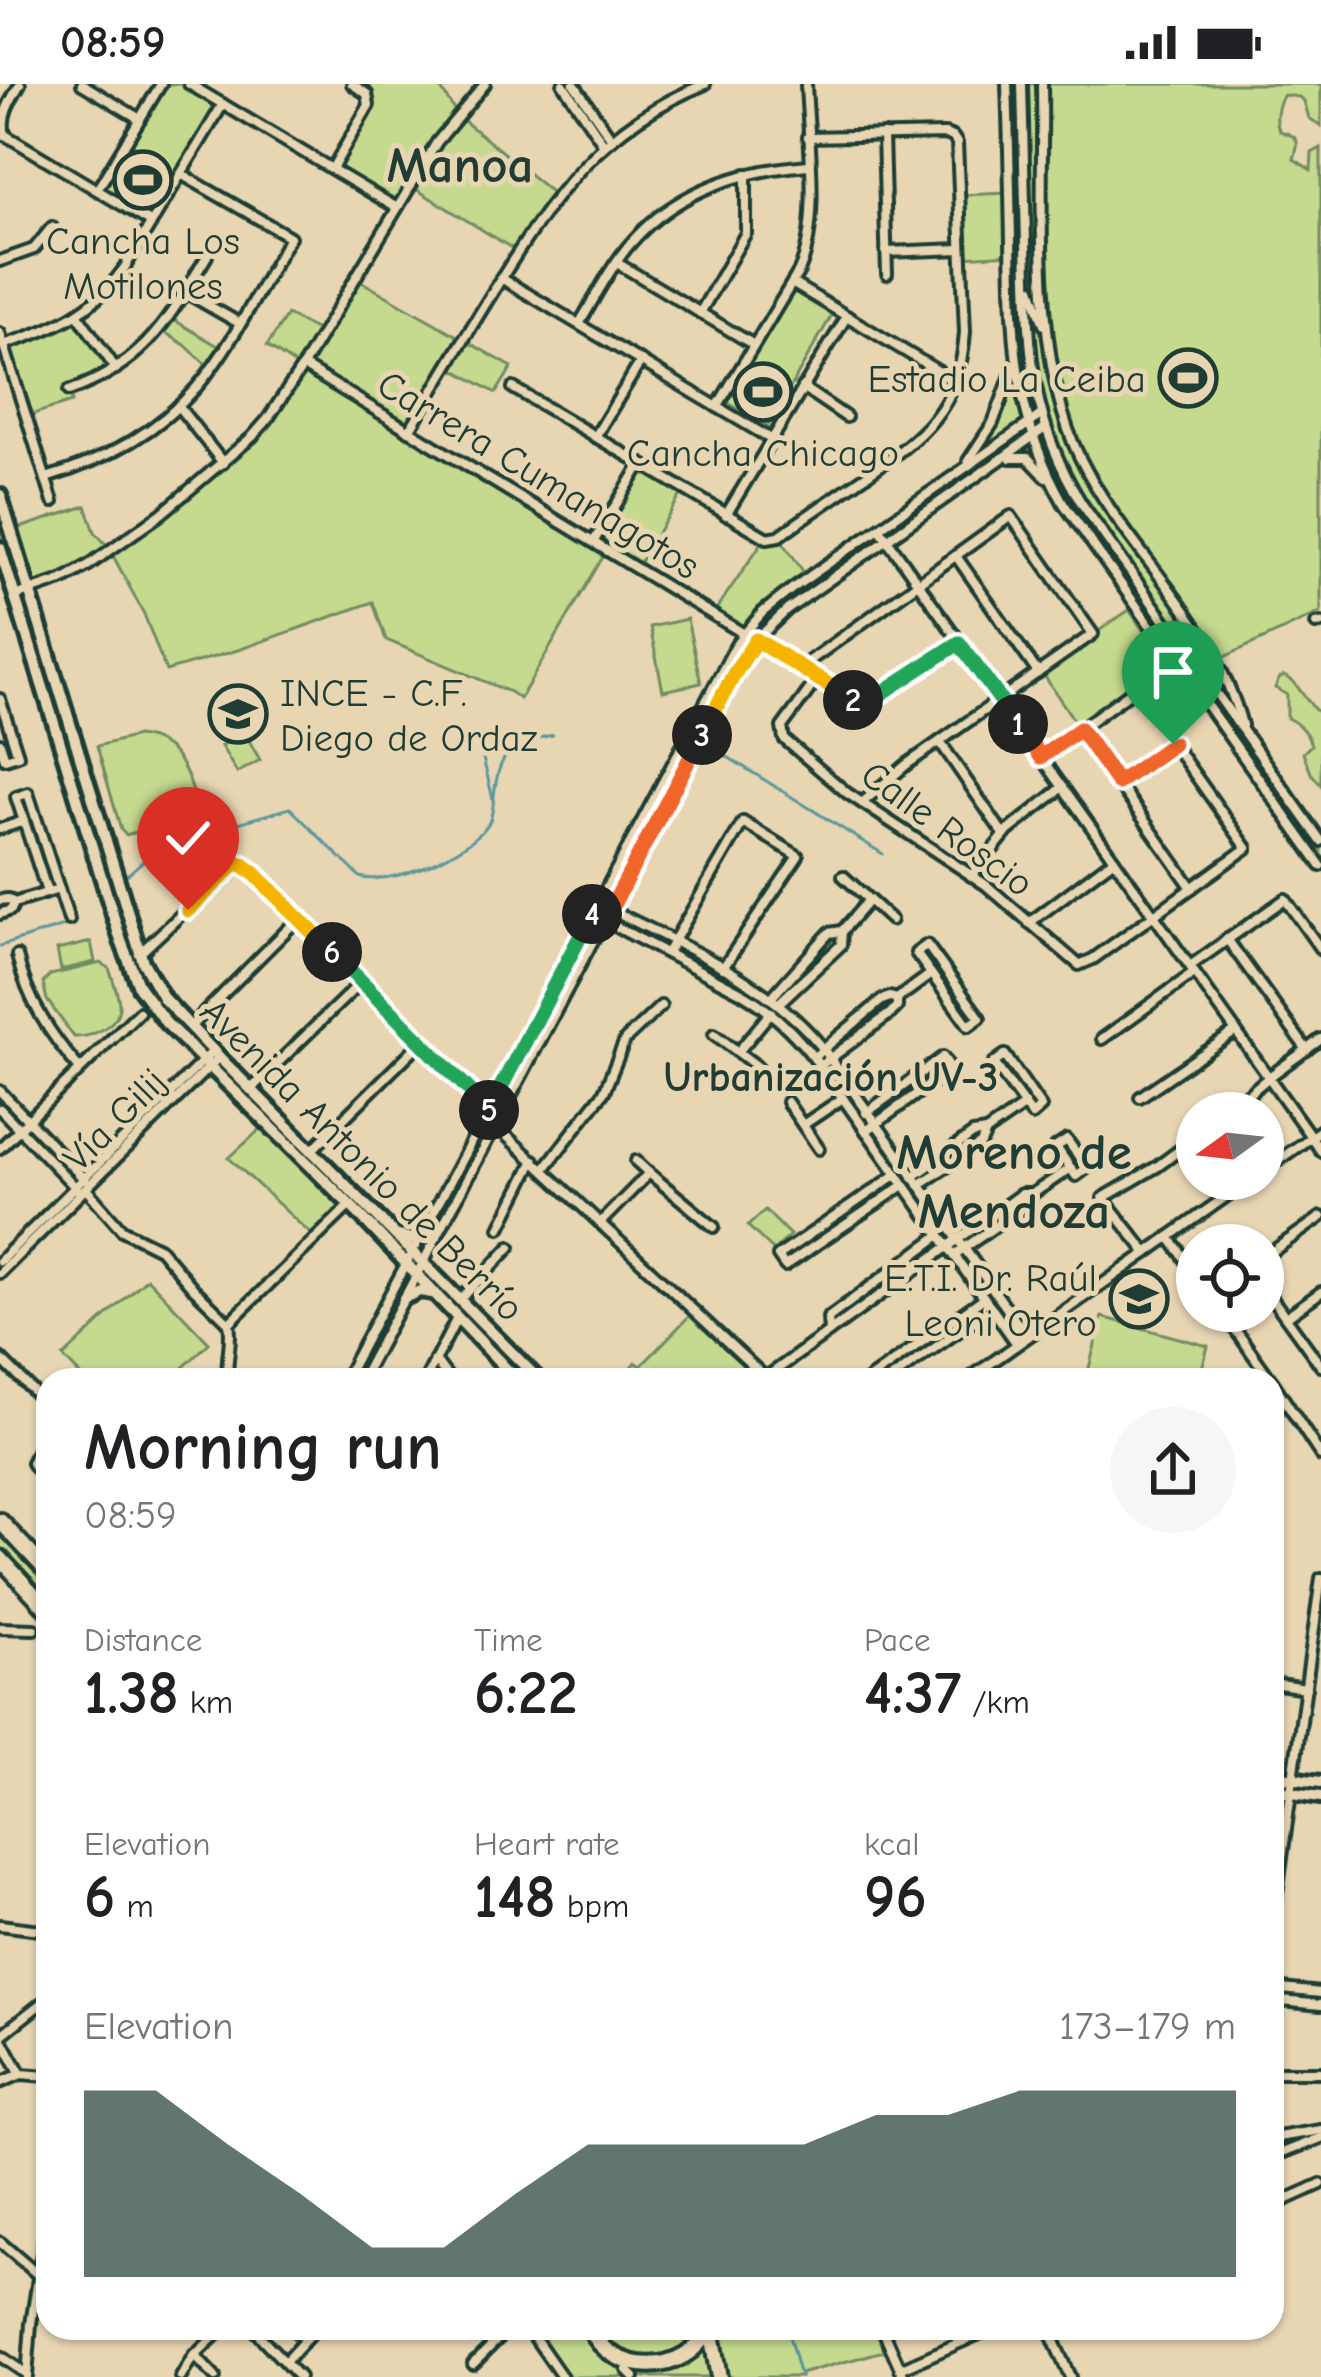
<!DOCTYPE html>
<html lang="en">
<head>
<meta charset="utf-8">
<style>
  :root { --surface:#fff; --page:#f6f6f6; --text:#202124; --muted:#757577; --accent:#1f3d34 }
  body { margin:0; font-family:"Comic Neue",sans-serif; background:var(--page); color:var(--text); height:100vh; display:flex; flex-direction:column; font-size:45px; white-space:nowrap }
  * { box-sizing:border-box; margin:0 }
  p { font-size:39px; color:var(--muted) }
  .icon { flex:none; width:66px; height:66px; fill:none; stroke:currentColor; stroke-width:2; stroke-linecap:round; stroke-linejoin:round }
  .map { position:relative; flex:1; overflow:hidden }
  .sheet { position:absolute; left:36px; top:1284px; width:1248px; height:972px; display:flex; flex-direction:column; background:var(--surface); border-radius:36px; box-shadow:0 3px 9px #0004 }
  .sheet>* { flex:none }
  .needle { width:78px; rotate:255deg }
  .controls { position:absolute; left:1176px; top:1008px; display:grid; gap:24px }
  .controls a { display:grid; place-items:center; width:108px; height:108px; border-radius:50%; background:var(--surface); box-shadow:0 3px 9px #0004; font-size:60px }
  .pin { position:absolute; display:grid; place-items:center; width:102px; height:102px; color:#fff; margin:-123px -51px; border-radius:50% 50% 50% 0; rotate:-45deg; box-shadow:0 0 12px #0007 }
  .pin .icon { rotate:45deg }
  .km { position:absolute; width:60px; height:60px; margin:-30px; border-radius:50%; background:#222; color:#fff; font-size:33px; line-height:60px; text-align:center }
  .round { display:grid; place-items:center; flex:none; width:126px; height:126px; border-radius:63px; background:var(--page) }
  .summary { display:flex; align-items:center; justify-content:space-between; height:204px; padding:0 48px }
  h1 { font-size:66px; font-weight:700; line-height:90px }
  .stats { display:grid; grid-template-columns:repeat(3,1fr); gap:18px; height:204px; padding:12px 48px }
  .stats div { display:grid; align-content:center }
  .stats b { font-size:60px; font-weight:700 }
  .stats small { font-size:33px; font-weight:400 }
  .stats p { font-size:33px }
  .chart { height:336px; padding:24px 48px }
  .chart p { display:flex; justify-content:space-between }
  .chart svg { width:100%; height:216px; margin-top:12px; fill:var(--accent); opacity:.7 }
  .status { display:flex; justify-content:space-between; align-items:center; height:84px; padding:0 60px; background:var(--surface); direction:ltr }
  .status svg { height:33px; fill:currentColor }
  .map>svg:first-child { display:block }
  .green { fill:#c5da8f; stroke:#728c62; stroke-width:3 }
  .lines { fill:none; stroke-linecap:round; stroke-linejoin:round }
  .stream { stroke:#5c979c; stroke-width:3 }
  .minor-casing { stroke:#1f3d34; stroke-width:16 }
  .tertiary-casing { stroke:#1f3d34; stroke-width:20 }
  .trunk-casing { stroke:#1f3d34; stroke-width:22 }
  .minor { stroke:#e8d6b3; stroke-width:8 }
  .tertiary { stroke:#e8d6b3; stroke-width:10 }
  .trunk { stroke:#e8d6b3; stroke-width:14 }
  .split-1-casing { stroke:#fff; stroke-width:24 }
  .split-2-casing { stroke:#fff; stroke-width:24 }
  .split-3-casing { stroke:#fff; stroke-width:24 }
  .split-4-casing { stroke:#fff; stroke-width:24 }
  .split-5-casing { stroke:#fff; stroke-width:24 }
  .split-6-casing { stroke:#fff; stroke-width:24 }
  .split-7-casing { stroke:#fff; stroke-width:24 }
  .split-1 { stroke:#f0652b; stroke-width:15 }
  .split-2 { stroke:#22a559; stroke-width:15 }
  .split-3 { stroke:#f5b400; stroke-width:15 }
  .split-4 { stroke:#f0652b; stroke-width:15 }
  .split-5 { stroke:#22a559; stroke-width:15 }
  .split-6 { stroke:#22a559; stroke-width:15 }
  .split-7 { stroke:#f5b400; stroke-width:15 }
  .labels { text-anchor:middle; stroke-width:10; stroke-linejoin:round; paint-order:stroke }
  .poi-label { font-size:39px; fill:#1f3d34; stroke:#e8d6b3 }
  .street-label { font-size:39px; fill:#1f3d34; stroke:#e8d6b3 }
  .neighbourhood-label { font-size:42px; font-weight:bold; fill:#1f3d34; stroke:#e8d6b3 }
  .district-label { font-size:51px; font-weight:bold; fill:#1f3d34; stroke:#e8d6b3 }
</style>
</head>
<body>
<div class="status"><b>08:59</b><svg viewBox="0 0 49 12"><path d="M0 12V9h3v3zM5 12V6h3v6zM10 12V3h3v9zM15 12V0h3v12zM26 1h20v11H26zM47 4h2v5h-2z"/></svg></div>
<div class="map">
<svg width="1321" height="2293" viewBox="0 0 1321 2293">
  <rect width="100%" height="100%" fill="#e8d6b3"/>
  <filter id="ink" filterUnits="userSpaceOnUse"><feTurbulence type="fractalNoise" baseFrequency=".00833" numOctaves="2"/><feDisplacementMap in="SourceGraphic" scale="24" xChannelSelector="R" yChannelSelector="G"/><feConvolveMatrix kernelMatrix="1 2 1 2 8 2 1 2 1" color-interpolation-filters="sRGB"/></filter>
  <g filter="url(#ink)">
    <!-- green -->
    <g class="green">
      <polygon points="161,0 189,0 223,20 152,139 97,106"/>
      <polygon points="352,0 438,0 458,32 556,112 518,168 411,102 397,124 332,85 369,13"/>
      <path d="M1007,0h314v42l-12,-8 -5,-17 -5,-4 -15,-2c-7,9 -10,27 -4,36 19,6 20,8 14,28l17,11 1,-17 9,-5v464l-103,48 26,72 77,109v25l-279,-396 -14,-12 -25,2 -204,140 -49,49 -139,260 146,78 66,62 -9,8 -53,-53 -156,-84 -182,341 -9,-9 178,-338 12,6 6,-10 -12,-7 145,-269 -30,-20 52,-76 14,-2 28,41 155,-107 24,-34 29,-76 -4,-106 -49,3 -3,-62 51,-2z"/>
      <polygon points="355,194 512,283 496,309 448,282 410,346 593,456 641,380 684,406 637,483 607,466 520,615 510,608 386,556 373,518 238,566 166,587 144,530 110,466 76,488 29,507 154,899 213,967 204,976 210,982 90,1101 84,1095 76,1103 81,1110 0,1189 0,1177 75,1103 0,1025 0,1007 84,1094 204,976 139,903 0,464 0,411 11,447 86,422 95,448 111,466 252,353 300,284 267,262 287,231 323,249"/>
      <polygon points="793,205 833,229 768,342 728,319"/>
      <polygon points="78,232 115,285 69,306 72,318 27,332 4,261"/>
      <polygon points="169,233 223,265 211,285 185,261 161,246"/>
      <polygon points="1129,526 1167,581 1080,645 1041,587"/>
      <polygon points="687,535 701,599 663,607 650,543"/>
      <path d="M1284,592l9,5 22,29 6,2v73l-10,-12 -8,-20 8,-8c-3,-12 -13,-22 -24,-27v-23l-12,-7 4,-9z"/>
      <polygon points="244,648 260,676 237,689 221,662"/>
      <path d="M137,652c42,4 51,37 61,74l-3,4 -69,21 -5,-5 -24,-84z"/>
      <polygon points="91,858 95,878 61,886 57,866"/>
      <path d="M101,879l8,5c3,11 11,27 10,39 -1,19 -29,31 -45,30l-27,-37 -4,-17 7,-8z"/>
      <polygon points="267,1039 350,1121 315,1154 229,1074"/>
      <polygon points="876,1039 957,1154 947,1161 866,1047"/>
      <polygon points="879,1102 886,1113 785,1182 778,1172"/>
      <polygon points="765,1126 790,1151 774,1167 748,1142"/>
      <polygon points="924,1162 932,1172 829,1248 828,1234"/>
      <polygon points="423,1179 539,1296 517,1296 416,1192 361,1296 344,1296 406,1181 416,1190"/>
      <polygon points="147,1194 209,1259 170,1296 85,1296 63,1273"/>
      <polygon points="968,1225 976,1235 889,1296 878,1296 875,1291"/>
      <polygon points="694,1227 768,1296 621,1296 635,1278 641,1282"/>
      <polygon points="1102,1233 1208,1262 1199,1296 1086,1296"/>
      <polygon points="0,1437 48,1488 48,1526 0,1474"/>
      <polygon points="528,2244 882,2244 891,2265 800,2290 800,2293 561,2293"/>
    </g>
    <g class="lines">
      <!-- stream -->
      <g class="stream">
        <polyline points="479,658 493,715"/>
        <polyline points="710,662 883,770"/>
        <path d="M127,791l34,-30 129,-37 70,69c31,10 110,-25 128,-53 5,-8 5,-19 6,-28 5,-44 16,-53 59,-61"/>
        <polyline points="0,862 64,842"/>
        <polyline points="787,2244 800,2293"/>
      </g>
      <!-- minor casing -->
      <g class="minor-casing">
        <g id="minor">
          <path d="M20,0c-10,17 -20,32 -15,51l147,88"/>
          <polyline points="82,0 140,35"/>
          <polyline points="189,0 397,124"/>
          <polyline points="563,0 604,61"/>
          <polyline points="574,0 611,54"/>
          <path d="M1007,0c2,53 3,106 4,158 2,99 2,173 53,262l257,362"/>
          <path d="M1022,0c1,53 3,106 4,159 3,100 1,173 56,261l239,337"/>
          <path d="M1042,0c2,112 -12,273 38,374 47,94 135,163 162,267"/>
          <polyline points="883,51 887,190"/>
          <polyline points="332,85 369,21 367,10 352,0"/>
          <polyline points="97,106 161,0"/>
          <polyline points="886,168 961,165"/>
          <polyline points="0,177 34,165 52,143"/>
          <polyline points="617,179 754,261"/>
          <polyline points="501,194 771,355"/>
          <polyline points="792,199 956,298"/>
          <polyline points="1031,204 1044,241"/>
          <polyline points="185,208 239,239"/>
          <polyline points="700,229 746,149 746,90"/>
          <polyline points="78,231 116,285"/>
          <path d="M579,240c16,-26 31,-57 51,-80 46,-54 111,-74 179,-79"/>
          <polyline points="0,249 53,418"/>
          <path d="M3,261c51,-16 91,-33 122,-78l98,-163"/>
          <path d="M303,282l550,334c28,4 81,-41 106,-57"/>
          <polyline points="802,303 846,333"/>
          <path d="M513,304l254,150 12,-2c28,-20 56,-39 85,-59 59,-41 96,-68 101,-145l-8,-189 -4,-6 -8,-3 -137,3"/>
          <path d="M69,307c76,-27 98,-70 138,-135"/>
          <polyline points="178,322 223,379"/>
          <path d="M717,323l82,-136c22,-49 9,-133 7,-187"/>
          <path d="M409,347c29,-48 57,-96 87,-144 57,-92 104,-160 209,-203"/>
          <polyline points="595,353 641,277"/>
          <polyline points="1010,374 1028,374 1046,393"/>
          <polyline points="968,377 993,339 1014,283"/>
          <path d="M46,394c57,-17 110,-44 150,-90 35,-40 66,-104 94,-151l-109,-63"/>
          <polyline points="726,431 847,232"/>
          <polyline points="879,444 1321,1067"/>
          <polyline points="594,457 641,380"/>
          <polyline points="956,472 1038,589"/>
          <polyline points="15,512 62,496 89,481 161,430 252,353 267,336 301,285 437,58 485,0"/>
          <polyline points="1316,540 1321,539"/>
          <polyline points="801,583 1011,432 1093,550 906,681 862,719"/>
          <polyline points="818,594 782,643 784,655 847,709 986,801 1079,881 1093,875 1247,764 1173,660 1118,699"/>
          <polyline points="0,615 18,671 5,675 0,659"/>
          <polyline points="1080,645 1192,804"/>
          <polyline points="940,658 1004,751"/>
          <polyline points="1041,673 1187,567"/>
          <polyline points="0,745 24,737"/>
          <polyline points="843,792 891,836"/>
          <polyline points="971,792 1008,747 1063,703"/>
          <polyline points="47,808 16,713 28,709 69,836"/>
          <polyline points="0,816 8,815 14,819"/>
          <path d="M598,819c79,41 166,74 224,144l205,290"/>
          <polyline points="0,830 11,826 14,819 59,805"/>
          <path d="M592,830l150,79c32,19 56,43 78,73l197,278"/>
          <polyline points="1029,839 1114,775"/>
          <polyline points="1227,855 1307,966"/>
          <polygon points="927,861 980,934 969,942 916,869"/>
          <polyline points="667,869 743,738 798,772 723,884"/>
          <polyline points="139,870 234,781 242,780 255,790 462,1001 500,1036"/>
          <path d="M17,872c11,45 33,79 63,113"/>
          <polyline points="1190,882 1285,815 1321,866"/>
          <polyline points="772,913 829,849 842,847"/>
          <polyline points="779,919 841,861 842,847 869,816"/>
          <polyline points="190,943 299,834"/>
          <polyline points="714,950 758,983"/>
          <polyline points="1102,955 1194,889"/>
          <polyline points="738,968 771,928"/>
          <polygon points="1005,971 1041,1023 1032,1031 994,979"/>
          <polyline points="814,973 882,916 890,913 897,915"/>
          <polyline points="820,982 891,929 897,923 897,915 931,890"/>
          <polyline points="251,1005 361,898"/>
          <polyline points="0,1007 85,1096"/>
          <polyline points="1140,1013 1236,947"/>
          <polyline points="787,1018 819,1065"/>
          <polyline points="0,1025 78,1106"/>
          <polyline points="1226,1029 1269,993 1321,955"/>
          <polyline points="803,1041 843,1014"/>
          <polyline points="496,1042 767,1295"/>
          <polyline points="866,1047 951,985 943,973 866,1029"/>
          <polygon points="1067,1056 1087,1084 1076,1092 1056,1063"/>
          <polyline points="0,1064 139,928"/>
          <polyline points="311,1067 421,958"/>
          <polyline points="636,1077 649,1089"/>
          <polyline points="544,1085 604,1008 625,956 661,922"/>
          <polyline points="1263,1087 1321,1046"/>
          <polyline points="897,1090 778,1172 785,1182 904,1101"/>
          <polyline points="913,1093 973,1050 986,1048 1025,1021"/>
          <polyline points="919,1101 981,1060 986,1048"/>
          <polyline points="86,1105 122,1146 160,1165 193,1204 229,1239"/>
          <polyline points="600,1139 649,1089 714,1143"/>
          <polyline points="500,1144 534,1076"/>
          <polyline points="1169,1153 1197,1191"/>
          <polyline points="1147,1169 1103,1114 1158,1082 1197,1053"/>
          <polyline points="954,1171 1029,1119 1032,1111"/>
          <polyline points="1263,1174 1321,1133"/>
          <polyline points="0,1177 213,967"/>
          <polyline points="0,1189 219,973"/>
          <polyline points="1263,1202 1321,1282"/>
          <polyline points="460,1216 510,1163"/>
          <polyline points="1222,1227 1271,1296"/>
          <polyline points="1286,1233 1321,1208"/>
          <polyline points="229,1239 350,1121"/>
          <polyline points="829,1248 828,1234 940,1151"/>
          <polyline points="0,1274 48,1322"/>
          <polyline points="435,1276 450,1296"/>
          <polyline points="765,1294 1021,1110 1032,1110 1071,1084"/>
          <path d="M228,1296c-3,-20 5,-38 1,-57"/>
          <polyline points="344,1296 738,557 763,528 793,504 1041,331"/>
          <polyline points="361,1296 734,590 756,556 787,526 1045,344"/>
          <polyline points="425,1296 457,1234"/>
          <polyline points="868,1296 984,1214"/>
          <polyline points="889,1296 992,1224"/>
          <polyline points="967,1296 1251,1095"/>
          <polyline points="1272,1297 1321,1372"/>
          <polyline points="48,1341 32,1379 35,1384 48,1390"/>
          <polyline points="0,1544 34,1545"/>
          <polyline points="1272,1599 1306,1604"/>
          <polyline points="0,1841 48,1847"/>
          <polyline points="1272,1845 1321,1494"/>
          <polyline points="1272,1904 1321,1909"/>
          <polyline points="1272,1916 1321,1921"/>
          <polyline points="0,1952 48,1914"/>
          <polyline points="0,1952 21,1990"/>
          <polyline points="1272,1988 1321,1988"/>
          <polyline points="0,1999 21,1990 48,1992"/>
          <polyline points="1272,2054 1321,2046"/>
          <polyline points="1272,2073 1321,2054"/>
          <polyline points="1272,2122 1321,2100"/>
          <polyline points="0,2158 37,2190"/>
          <polyline points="252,2244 299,2293"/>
          <polyline points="292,2244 305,2256"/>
          <polyline points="528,2244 562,2293"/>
          <polyline points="882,2244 904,2293"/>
          <polyline points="1048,2244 1070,2293"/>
          <polyline points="194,2271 215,2293"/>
          <polyline points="0,2272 25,2289"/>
          <polyline points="285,2278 316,2244"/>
          <polyline points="473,2280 509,2244"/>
          <polyline points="900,2285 993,2244"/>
          <polyline points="627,2286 634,2293"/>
          <polyline points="27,2293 31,2240 48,2130"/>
          <polyline points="181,2293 192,2274 223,2244"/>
        </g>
      </g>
      <!-- tertiary casing -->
      <g class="tertiary-casing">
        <g id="tertiary">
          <polyline points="0,411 143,878 164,915 219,973 539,1296"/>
          <polyline points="0,464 121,857 139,903 166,939 360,1131 517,1296"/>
          <polyline points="399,1152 411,1155 424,1149"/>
          <polyline points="404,1214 420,1207 432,1209"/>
          <polyline points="1272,1692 1321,1698"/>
          <polyline points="1272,1706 1321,1713"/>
        </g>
      </g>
      <!-- trunk casing -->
      <g class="trunk-casing">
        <g id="trunk">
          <polyline points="0,1437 48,1488"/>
          <polyline points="0,1474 48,1526"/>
          <path d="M590,2244c22,49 97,49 118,0"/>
          <polyline points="710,2245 719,2293"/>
        </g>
      </g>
      <!-- minor -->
      <use href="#minor" class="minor"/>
      <!-- tertiary -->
      <use href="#tertiary" class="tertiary"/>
      <!-- trunk -->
      <use href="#trunk" class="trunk"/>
    </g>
  </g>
  <g class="lines" filter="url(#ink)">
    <!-- split-1 casing -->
    <g class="split-1-casing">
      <polyline id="split-1" points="1018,640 1041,673 1080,645 1118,699 1173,660"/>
    </g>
    <!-- split-2 casing -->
    <g class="split-2-casing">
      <polyline id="split-2" points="853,616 868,616 879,611 959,559 1018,640"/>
    </g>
    <!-- split-3 casing -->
    <g class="split-3-casing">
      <polyline id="split-3" points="702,651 734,590 756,556 853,616"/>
    </g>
    <!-- split-4 casing -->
    <g class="split-4-casing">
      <polyline id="split-4" points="592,830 605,836 702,651"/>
    </g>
    <!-- split-5 casing -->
    <g class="split-5-casing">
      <polyline id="split-5" points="489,1026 592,830"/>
    </g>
    <!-- split-6 casing -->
    <g class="split-6-casing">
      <polyline id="split-6" points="332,868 489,1026"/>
    </g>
    <!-- split-7 casing -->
    <g class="split-7-casing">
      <polyline id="split-7" points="188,826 234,781 242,780 255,790 332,868"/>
    </g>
    <!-- split-1 -->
    <use href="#split-1" class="split-1"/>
    <!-- split-2 -->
    <use href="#split-2" class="split-2"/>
    <!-- split-3 -->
    <use href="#split-3" class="split-3"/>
    <!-- split-4 -->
    <use href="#split-4" class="split-4"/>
    <!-- split-5 -->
    <use href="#split-5" class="split-5"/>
    <!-- split-6 -->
    <use href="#split-6" class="split-6"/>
    <!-- split-7 -->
    <use href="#split-7" class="split-7"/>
  </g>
  <!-- icons -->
  <defs>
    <g id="stadium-ring" transform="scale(3)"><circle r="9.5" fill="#e8d6b3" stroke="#1f3d34" stroke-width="1.5"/><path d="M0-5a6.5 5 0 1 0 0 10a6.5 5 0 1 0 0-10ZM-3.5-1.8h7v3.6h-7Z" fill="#1f3d34"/></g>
    <g id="university-ring" transform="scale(3)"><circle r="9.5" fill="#e8d6b3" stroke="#1f3d34" stroke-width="1.5"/><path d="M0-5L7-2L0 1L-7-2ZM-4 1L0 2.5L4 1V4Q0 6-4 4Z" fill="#1f3d34"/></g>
  </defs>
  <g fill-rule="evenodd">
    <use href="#stadium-ring" x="143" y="96"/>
    <use href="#stadium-ring" x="1188" y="294"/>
    <use href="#stadium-ring" x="763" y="308"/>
    <use href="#university-ring" x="238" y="630"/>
    <use href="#university-ring" x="1139" y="1215"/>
  </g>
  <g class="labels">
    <!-- poi labels -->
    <g class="poi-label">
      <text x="143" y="170">Cancha Los<tspan x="143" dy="45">Motilones</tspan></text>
      <text x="1146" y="308" text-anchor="end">Estadio La Ceiba</text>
      <text x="763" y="382">Cancha Chicago</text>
      <text x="280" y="622" text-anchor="start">INCE - C.F.<tspan x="280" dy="45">Diego de Ordaz</tspan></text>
      <text x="1097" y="1207" text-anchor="end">E.T.I. Dr. Raúl<tspan x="1097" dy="45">Leoni Otero</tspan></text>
    </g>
    <!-- street labels -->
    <g class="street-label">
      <text transform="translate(539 390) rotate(31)" y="14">Carrera Cumanagotos</text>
      <text transform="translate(948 744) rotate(36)" y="14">Calle Roscio</text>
      <text transform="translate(114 1035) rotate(-45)" y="14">Vía Gilij</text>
      <text transform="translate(363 1075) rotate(45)" y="14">Avenida Antonio de Berrío</text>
    </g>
    <!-- neighbourhood labels -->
    <g class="neighbourhood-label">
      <text x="831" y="1007">Urbanización UV-3</text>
    </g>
    <!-- district labels -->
    <g class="district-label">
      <text x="460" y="98">Manoa</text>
      <text x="1014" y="1085">Moreno de<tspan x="1014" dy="59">Mendoza</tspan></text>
    </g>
  </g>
</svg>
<div class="controls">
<a><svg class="needle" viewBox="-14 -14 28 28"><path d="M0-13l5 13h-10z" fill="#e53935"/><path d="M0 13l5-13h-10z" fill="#757577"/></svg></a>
<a><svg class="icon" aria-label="locate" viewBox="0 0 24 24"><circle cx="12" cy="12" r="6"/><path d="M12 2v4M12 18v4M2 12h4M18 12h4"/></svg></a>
</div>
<div class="pin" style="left:1173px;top:660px;background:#1e9e55"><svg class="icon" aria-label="arrive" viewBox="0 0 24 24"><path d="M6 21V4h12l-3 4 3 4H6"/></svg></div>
<div class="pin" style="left:188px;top:826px;background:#d93025"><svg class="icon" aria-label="check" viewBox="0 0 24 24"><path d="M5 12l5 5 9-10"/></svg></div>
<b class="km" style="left:1018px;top:640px">1</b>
<b class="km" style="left:853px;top:616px">2</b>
<b class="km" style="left:702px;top:651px">3</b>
<b class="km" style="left:592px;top:830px">4</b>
<b class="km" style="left:489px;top:1026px">5</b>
<b class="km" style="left:332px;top:868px">6</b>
<section class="sheet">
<div class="summary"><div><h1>Morning run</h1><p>08:59</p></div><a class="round"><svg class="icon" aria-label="share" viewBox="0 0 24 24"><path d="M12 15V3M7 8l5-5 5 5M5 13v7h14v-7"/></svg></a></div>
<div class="stats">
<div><p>Distance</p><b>1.38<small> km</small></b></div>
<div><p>Time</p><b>6:22</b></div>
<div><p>Pace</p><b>4:37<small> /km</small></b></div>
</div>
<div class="stats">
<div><p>Elevation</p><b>6<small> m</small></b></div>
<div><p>Heart rate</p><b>148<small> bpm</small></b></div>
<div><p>kcal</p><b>96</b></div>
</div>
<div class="chart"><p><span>Elevation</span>173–179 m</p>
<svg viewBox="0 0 160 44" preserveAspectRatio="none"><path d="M0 44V6L10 6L20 17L30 27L40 38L50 38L60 27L70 17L80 17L90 17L100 17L110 11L120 11L130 6L140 6L150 6L160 6V44z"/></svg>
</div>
</section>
</div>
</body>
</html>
